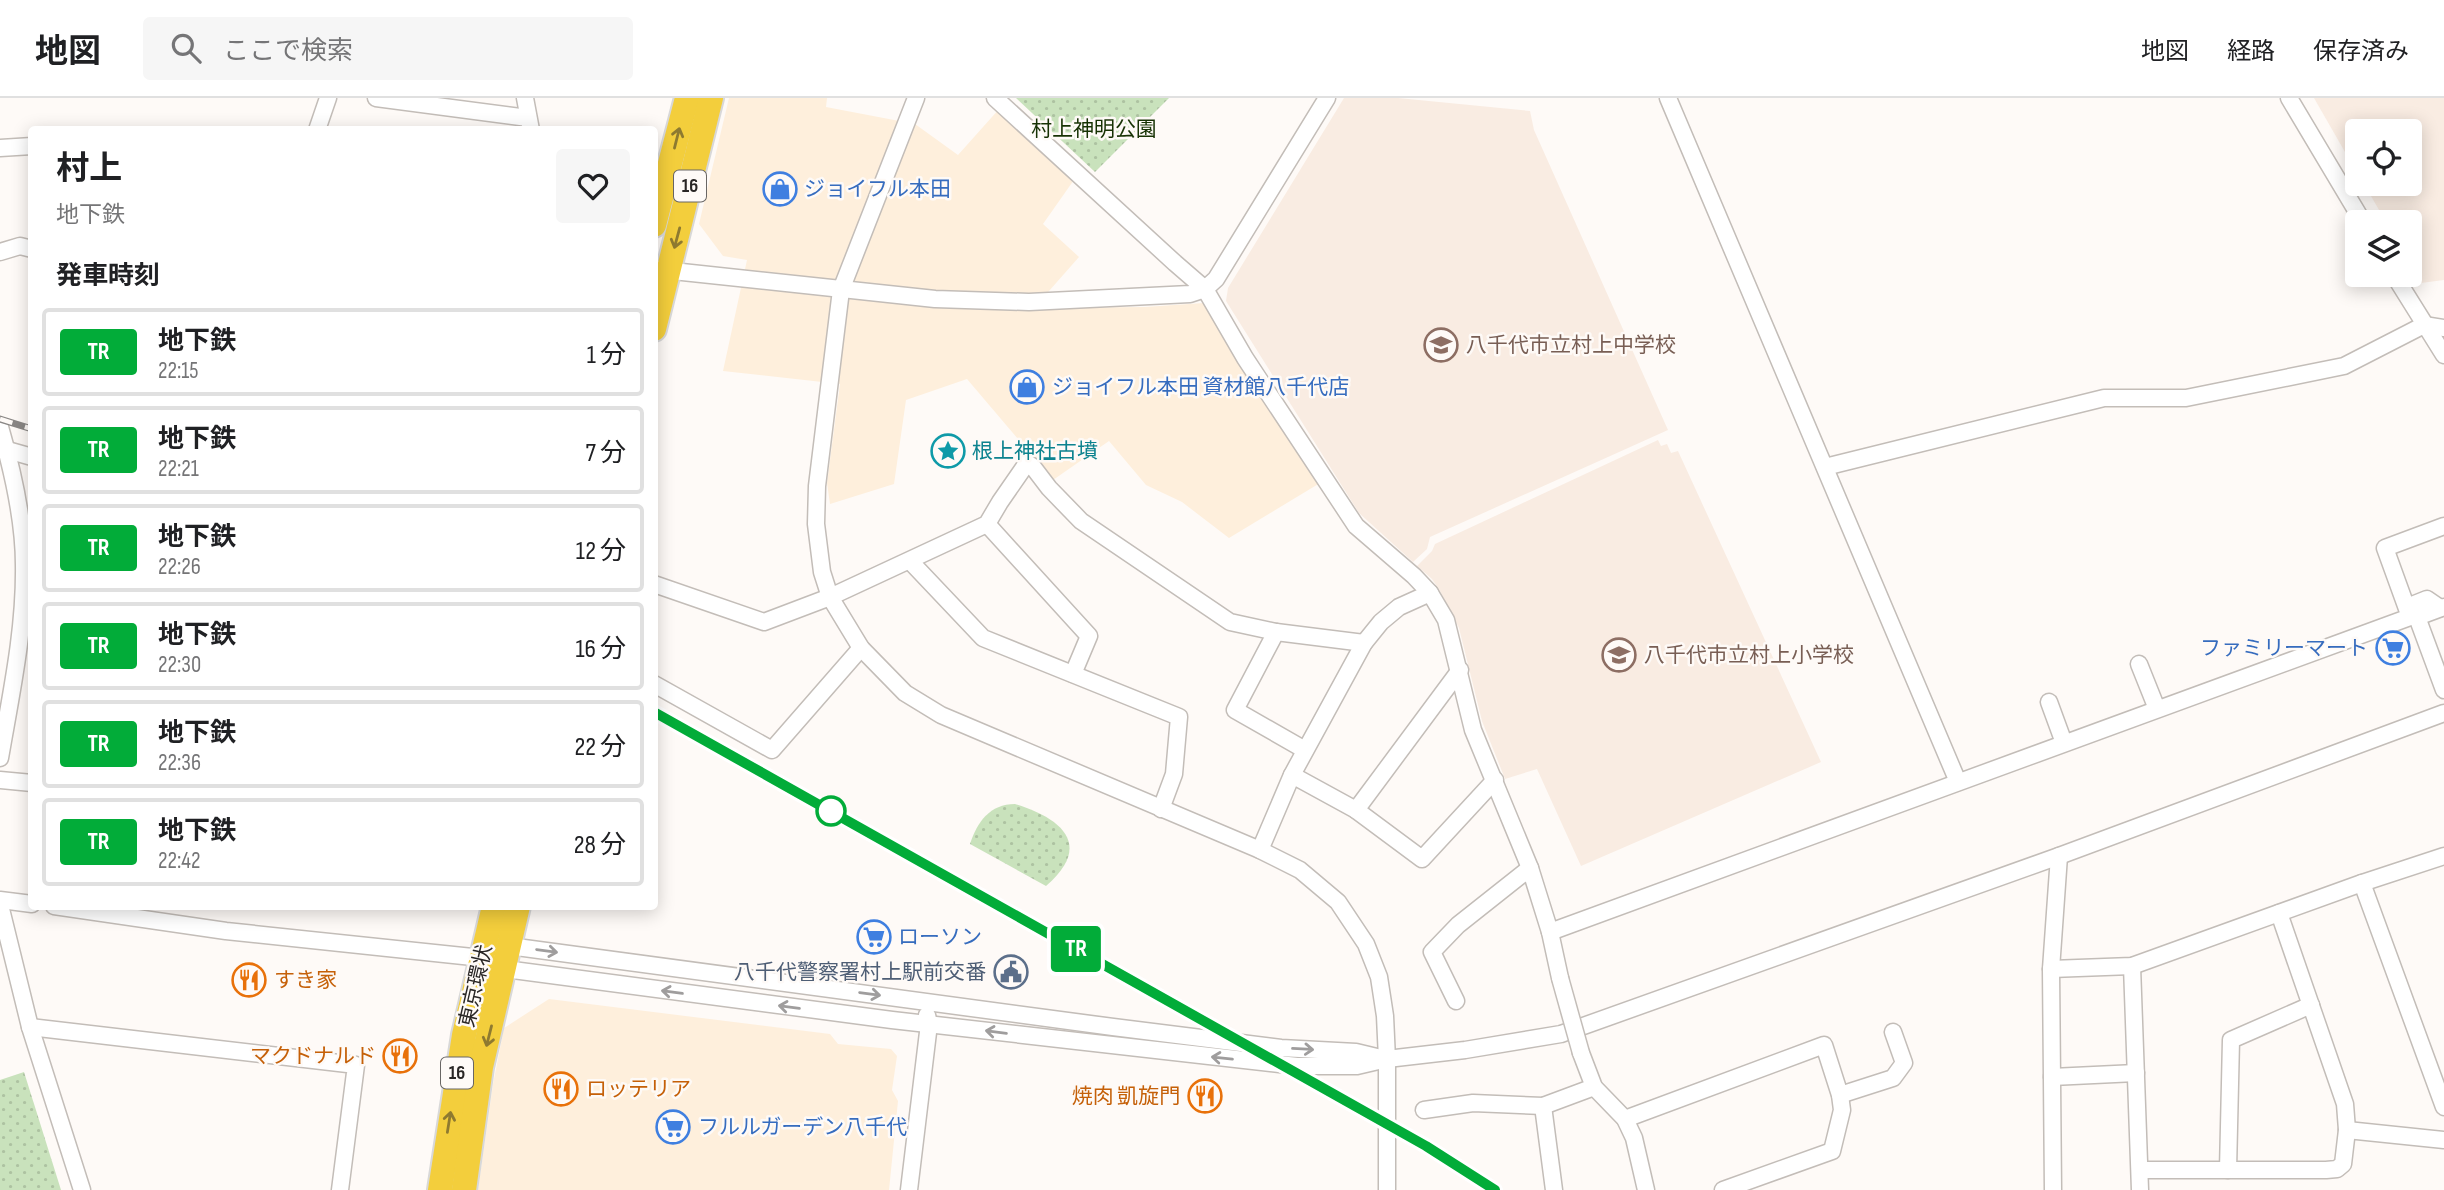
<!DOCTYPE html>
<html lang="ja">
<head>
<meta charset="utf-8">
<style>
	body { margin:0; font-family:"Sofia Sans Condensed","Noto Sans JP",sans-serif; background:#f6f6f6; color:#202124; height:100vh; display:flex; flex-direction:column; font-size:26px; white-space:nowrap }
	* { box-sizing:border-box; margin:0 }
	p { font-size:23px; color:#757577 }
	.icon { flex:none; width:38px; height:38px; fill:none; stroke:currentColor; stroke-width:2; stroke-linecap:round; stroke-linejoin:round }
	.map { position:relative; flex:1; overflow:hidden }
	.details { position:absolute; left:28px; top:28px; width:630px; height:784px; display:flex; flex-direction:column; background:#fff; border-radius:7px; box-shadow:0 4px 18px #0003 }
	.details>* { flex:none }
	.badge { padding:0 14px; border-radius:5px; font-size:24px; line-height:46px }
	.fabs { position:absolute; left:2345px; top:21px; display:grid; gap:14px }
	.fabs a { display:grid; place-items:center; width:77px; height:77px; border-radius:7px; background:#fff; box-shadow:0 4px 18px #0003; font-size:35px }
	.map>.badge { position:absolute; translate:-50% -50%; box-shadow:0 0 0 4px #fff }
	h2 { padding:0 28px; font-size:26px; line-height:63px }
	.round { display:grid; place-items:center; flex:none; width:74px; height:74px; border-radius:7px; background:#f6f6f6 }
	.headline { display:flex; align-items:center; justify-content:space-between; height:119px; padding:0 28px }
	h1 { font-size:33px; font-weight:700; line-height:52px }
	ul { padding:0; list-style:none }
	li { display:flex; align-items:center; gap:21px; height:88px; margin:0 14px 10px; padding:0 14px; border:4px solid #e0e0e0; border-radius:7px }
	li div { flex:1 }
	li b { display:block; font-size:26px }
	li em { font-style:normal }
	li .badge { min-width:77px; font-weight:700; text-align:center }
	header { display:flex; align-items:center; gap:42px; box-sizing:border-box; height:98px; padding:0 35px; background:#fff; border-bottom:2px solid #e0e0e0 }
	header strong { font-size:33px }
	nav { display:flex; gap:38px; margin-inline-start:auto; font-size:24px }
	.search { width:490px; height:63px; background:#f6f6f6; display:flex; align-items:center; gap:18px; box-sizing:border-box; padding:0 24px; border-radius:7px; color:#757577; font-size:26px }
	.map>svg:first-child { display:block }
</style>
</head>
<body>
<header>
<strong>地図</strong>
<div class="search"><svg class="icon" aria-label="search" viewBox="0 0 24 24"><circle cx="10" cy="10" r="6"/><path d="M15 15l6 6"/></svg>ここで検索</div>
<nav><a>地図</a><a>経路</a><a>保存済み</a></nav>
</header>
<div class="map">
<svg width="2444" height="1092" viewBox="0 0 2444 1092">
	<defs>
		<pattern id="park-dots" width="8" height="8" patternUnits="userSpaceOnUse" patternTransform="scale(1.75)"><rect width="8" height="8" fill="#c9e2bc"/><path d="M2 2h.1M6 6h.1" fill="none" stroke="#adc2a1" stroke-width="1.8" stroke-linecap="round"/></pattern>
	</defs>
	<rect width="100%" height="100%" fill="#fefaf7"/>
	<g fill="#feefdc">
		<path d="M729,0H827L826,9L915,26L958,57L1000,10L1076,79L1043,126L1079,159L1034,210L1145,209L1204,205L1320,385L1229,440L1182,404L1146,387L1109,343L1053,382L967,281L906,302L894,386L830,406L827,385L840,286L723,273L747,162L723,158L699,126Z"/>
		<path d="M549,901L830,936L838,946L891,951L897,958L892,992L898,1003L889,1092H478L493,986L504,930Z"/>
	</g>
	<g fill="#f9ece2">
		<path d="M1344,0H1398L1530,13L1534,32L1668,332L1430,439L1427,451L1413,464L1359,415L1226,203L1228,190Z"/>
		<path d="M2314,0H2444V182L2421,185L2410,165V124H2386L2364,86H2410V33H2357V75Z"/>
		<path d="M1658,342L1661,348L1667,346L1671,355L1678,353L1821,664L1581,768L1537,671L1505,681L1482,623L1459,530L1440,493L1432,481L1417,468L1432,453L1435,446Z"/>
	</g>
	<g fill="url(#park-dots)">
		<path d="M1016,0H1169L1095,74Z"/>
		<path d="M1015,706C1061,720 1094,747 1046,788L970,746C977,724 990,706 1015,706Z"/>
		<path d="M24,974L61,1092H0V982Z"/>
	</g>
	<g fill="none" stroke-linecap="round" stroke-linejoin="round">
		<defs>
			<g id="minor">
				<path d="M376,0L528,20"/>
				<path d="M525,0L531,32"/>
				<path d="M916,0L841,192L817,388L816,426L822,474L830,499L861,550L905,595L941,617L1260,752L1300,772L1338,804L1366,846L1379,879L1385,918L1387,961V1092"/>
				<path d="M995,0L1175,165L1205,191L1245,260L1356,428L1414,478L1430,495L1446,522L1473,632L1530,770L1550,834L1560,880"/>
				<path d="M1668,0L1958,684"/>
				<path d="M2289,0L2363,124"/>
				<path d="M317,32L328,0"/>
				<path d="M0,50L32,48"/>
				<path d="M0,154L20,148L32,151"/>
				<path d="M654,171L935,201L1029,204L1190,196L1205,191L1216,181L1327,0"/>
				<path d="M2394,177L2444,257"/>
				<path d="M0,329C13,374 24,421 24,467C25,532 11,596 0,660"/>
				<path d="M0,350L32,359"/>
				<path d="M1825,369L2104,300H2186L2344,268L2424,227L2444,230"/>
				<path d="M987,426L1089,538L1073,576"/>
				<path d="M910,463L983,540L1179,619L1174,676L1161,711"/>
				<path d="M654,486L764,524L830,499L987,426L1000,404L1027,365L1033,369L1049,390L1081,423L1230,524L1276,534L1364,545"/>
				<path d="M2407,509L2427,501L2440,510"/>
				<path d="M2444,509L2417,519L2444,592"/>
				<path d="M1276,534L1235,612L1305,652"/>
				<path d="M2139,566L2157,611"/>
				<path d="M654,586L772,652L861,550"/>
				<path d="M2049,604L2064,645"/>
				<path d="M1292,677L1356,712L1422,761L1495,682"/>
				<path d="M0,682L32,685"/>
				<path d="M1356,712L1460,572"/>
				<path d="M1260,752L1292,677L1364,545L1381,524L1399,509L1430,495"/>
				<path d="M2362,785L2444,1009"/>
				<path d="M0,802L32,806"/>
				<path d="M0,807L30,929L82,1092"/>
				<path d="M54,808L226,833L482,860L505,871L892,922L1297,968H1357L1387,961L1465,952L1561,936L2059,758L2444,615"/>
				<path d="M1550,834L2410,519L2385,450L2444,428"/>
				<path d="M502,851L509,848L1113,929L1281,950L1356,954L1381,960"/>
				<path d="M2132,868L2140,1092"/>
				<path d="M2051,871L2132,868L2362,785L2444,758"/>
				<path d="M1456,903L1432,854L1458,827L1530,770"/>
				<path d="M30,929L356,967L340,1092"/>
				<path d="M1581,955L1594,989L1625,1021L1634,1040L1646,1092"/>
				<path d="M2052,979L2136,975"/>
				<path d="M1840,997L1893,980L1904,965L1893,934"/>
				<path d="M1543,1008L1554,1092"/>
				<path d="M1424,1012L1473,1005L1543,1008L1594,989"/>
				<path d="M1625,1021L1824,947L1840,997L1842,1012L1832,1053L1723,1092"/>
				<path d="M2347,1032L2444,1042"/>
				<path d="M2140,1072H2326L2337,1071L2343,1066L2347,1032L2345,1006L2279,815"/>
				<path d="M2228,1072L2231,942L2311,907"/>
				<path d="M909,1092L929,926L927,917"/>
				<path d="M2053,1092L2051,871L2059,758"/>
			</g>
			<g id="highway">
				<path d="M654,127L687,0"/>
				<path d="M654,231L711,0"/>
				<path d="M440,1092L464,937L494,808"/>
				<path d="M464,1092L481,969L518,808"/>
			</g>
		</defs>
		<use href="#minor" stroke="#c3bdb8" stroke-width="19"/>
		<use href="#highway" stroke="#d8d8d8" stroke-width="28"/>
		<use href="#minor" stroke="#fff" stroke-width="16"/>
		<use href="#highway" stroke="#f3ce3c" stroke-width="24"/>
		<defs>
			<g id="rail">
				<path d="M0,321L32,331"/>
				<path d="M654,614L1426,1048L1495,1092"/>
			</g>
		</defs>
		<use href="#rail" stroke="#8a8785" stroke-width="7"/>
		<use href="#rail" stroke="#fefaf7" stroke-width="4.5" stroke-dasharray="13" stroke-linecap="butt"/>
		<defs>
			<path id="minor-bridge" d="M1560,880L1581,955"/>
		</defs>
		<use href="#minor-bridge" stroke="#c3bdb8" stroke-width="19" stroke-linecap="butt"/>
		<use href="#minor-bridge" stroke="#fff" stroke-width="16"/>
	</g>
	<defs><path id="oneway-shaft" d="M-6 0H5M1.5-3L5.5 0L1.5 3" fill="none" stroke-width="1.6" stroke-linecap="round" stroke-linejoin="round" transform="scale(1.75)"/></defs>
	<g stroke="#8e7a30">
		<use href="#oneway-shaft" transform="translate(677 40) rotate(-76)"/>
		<use href="#oneway-shaft" transform="translate(677 140) rotate(105)"/>
		<use href="#oneway-shaft" transform="translate(489 938) rotate(104)"/>
		<use href="#oneway-shaft" transform="translate(449 1024) rotate(-81)"/>
	</g>
	<g stroke="#9f9d9d">
		<use href="#oneway-shaft" transform="translate(547 853) rotate(8)"/>
		<use href="#oneway-shaft" transform="translate(672 894) rotate(-172)"/>
		<use href="#oneway-shaft" transform="translate(870 896) rotate(8)"/>
		<use href="#oneway-shaft" transform="translate(789 909) rotate(-173)"/>
		<use href="#oneway-shaft" transform="translate(996 934) rotate(-173)"/>
		<use href="#oneway-shaft" transform="translate(1303 951) rotate(3)"/>
		<use href="#oneway-shaft" transform="translate(1222 960) rotate(-174)"/>
	</g>
	<g fill="none" stroke-linecap="round" stroke-linejoin="round">
		<defs>
			<path id="line" d="M654,614L1426,1048L1495,1092"/>
		</defs>
		<use href="#line" stroke="#fff" stroke-width="16"/>
		<use href="#line" stroke="#02ac39" stroke-width="10"/>
	</g>
	<defs>
		<symbol id="shop-ring" viewBox="-11 -11 22 22"><circle r="9.5" fill="#fefaf7" stroke="#3f7fe0" stroke-width="1.5"/><path d="M-5-2.5h2.3a2.7 3.5 0 0 1 5.4 0H5L5.5 6h-11ZM-1.5-2.5h3a1.5 2.3 0 0 0-3 0Z" fill="#3f7fe0"/></symbol>
		<symbol id="school-ring" viewBox="-11 -11 22 22"><circle r="9.5" fill="#fefaf7" stroke="#8d6e63" stroke-width="1.5"/><path d="M0-5L7-2L0 1L-7-2ZM-4 1L0 2.5L4 1V4Q0 6-4 4Z" fill="#8d6e63"/></symbol>
		<symbol id="sight-ring" viewBox="-11 -11 22 22"><circle r="9.5" fill="#fefaf7" stroke="#0f9aa8" stroke-width="1.5"/><path d="M0-6L1.8-2.2L6-1.7L2.9 1.2L3.7 5.4L0 3.3L-3.7 5.4L-2.9 1.2L-6-1.7L-1.8-2.2Z" fill="#0f9aa8"/></symbol>
		<symbol id="supermarket-ring" viewBox="-11 -11 22 22"><circle r="9.5" fill="#fefaf7" stroke="#3f7fe0" stroke-width="1.5"/><path d="M-6-5.5h2.5l.6 2H6L4.5 2H-2.5L-4.4-4H-6ZM-1.5 3.2a1.3 1.3 0 1 0 .1 0ZM3 3.2a1.3 1.3 0 1 0 .1 0Z" fill="#3f7fe0"/></symbol>
		<symbol id="civic-ring" viewBox="-11 -11 22 22"><circle r="9.5" fill="#fefaf7" stroke="#5c6f8a" stroke-width="1.5"/><path d="M-.6-6.5H3V-4.5H.6V-3L4-1V1h2V6H-6V1h2V-1L-.6-3ZM-1.2 2.5V6h2.4V2.5Z" fill="#5c6f8a"/></symbol>
		<symbol id="restaurant-ring" viewBox="-11 -11 22 22"><circle r="9.5" fill="#fefaf7" stroke="#e8710a" stroke-width="1.5"/><path d="M-5-6h1v4h1v-4h1v4h1v-4h1v5L-1.5 .5V6h-2V.5L-5-1ZM5-6V6H3V1.5H1.5Q1.5-4 5-6Z" fill="#e8710a"/></symbol>
	</defs>
	<g fill-rule="evenodd">
		<use href="#shop-ring" x="761" y="72" width="38" height="38"/>
		<use href="#school-ring" x="1422" y="228" width="38" height="38"/>
		<use href="#shop-ring" x="1008" y="270" width="38" height="38"/>
		<use href="#sight-ring" x="929" y="334" width="38" height="38"/>
		<use href="#supermarket-ring" x="2374" y="531" width="38" height="38"/>
		<use href="#school-ring" x="1600" y="538" width="38" height="38"/>
		<use href="#supermarket-ring" x="855" y="820" width="38" height="38"/>
		<use href="#civic-ring" x="992" y="855" width="38" height="38"/>
		<use href="#restaurant-ring" x="230" y="863" width="38" height="38"/>
		<use href="#restaurant-ring" x="381" y="939" width="38" height="38"/>
		<use href="#restaurant-ring" x="542" y="972" width="38" height="38"/>
		<use href="#restaurant-ring" x="1186" y="979" width="38" height="38"/>
		<use href="#supermarket-ring" x="654" y="1010" width="38" height="38"/>
	</g>
	<circle fill="#fff" stroke="#02ac39" stroke-width="3.5" cx="831" cy="713" r="14"/>
	<g text-anchor="middle" dominant-baseline="central" stroke-width="5" stroke-linejoin="round" paint-order="stroke">
		<g fill="#fefaf7" stroke="#696664" stroke-width="2">
			<rect x="674" y="72.5" width="32" height="31" rx="5"/>
			<rect x="441" y="959.5" width="32" height="31" rx="5"/>
		</g>
		<g font-size="19" font-weight="bold" fill="#292625">
			<text x="690" y="88">16</text>
			<text x="457" y="975">16</text>
		</g>
		<g font-size="21" fill="#173204" stroke="#fefaf7">
			<text x="1094" y="31">村上神明公園</text>
		</g>
		<g font-size="21" fill="#366cbe" stroke="#fefaf7" text-anchor="start">
			<text x="804" y="91">ジョイフル本田</text>
			<text x="1052" y="289">ジョイフル本田 資材館八千代店</text>
			<text x="2368" y="550" text-anchor="end">ファミリーマート</text>
			<text x="898" y="839">ローソン</text>
			<text x="698" y="1029">フルルガーデン八千代</text>
		</g>
		<g font-size="21" fill="#785e54" stroke="#fefaf7" text-anchor="start">
			<text x="1466" y="247">八千代市立村上中学校</text>
			<text x="1644" y="557">八千代市立村上小学校</text>
		</g>
		<g font-size="21" fill="#0d838f" stroke="#fefaf7" text-anchor="start">
			<text x="972" y="353">根上神社古墳</text>
		</g>
		<g font-size="21" fill="#4e5e75" stroke="#fefaf7" text-anchor="end">
			<text x="986" y="874">八千代警察署村上駅前交番</text>
		</g>
		<g font-size="21" fill="#c56008" stroke="#fefaf7" text-anchor="start">
			<text x="274" y="882">すき家</text>
			<text x="376" y="958" text-anchor="end">マクドナルド</text>
			<text x="586" y="991">ロッテリア</text>
			<text x="1180" y="998" text-anchor="end">焼肉 凱旋門</text>
		</g>
		<g font-size="21" fill="#292625" stroke="#fefaf7">
			<text transform="translate(476 888) rotate(-77)">東京環状</text>
		</g>
	</g>
</svg>
<div class="fabs">
<a><svg class="icon" aria-label="locate" viewBox="0 0 24 24"><circle cx="12" cy="12" r="6"/><path d="M12 2v4M12 18v4M2 12h4M18 12h4"/></svg></a>
<a><svg class="icon" aria-label="layers" viewBox="0 0 24 24"><path d="M12 4l9 5-9 5-9-5zM3 14l9 5 9-5"/></svg></a>
</div>
<b class="badge" style="left:1076px;top:851px;background:#02ac39;color:#fff">TR</b>
<section class="details">
<div class="headline"><div><h1>村上</h1><p>地下鉄</p></div><a class="round"><svg class="icon" aria-label="heart" viewBox="0 0 24 24"><path d="M12 20l-8-8c-3-5 5-10 8-4 3-6 11-1 8 4z"/></svg></a></div>
<h2>発車時刻</h2>
<ul>
<li><span class="badge" style="background:#02ac39;color:#fff">TR</span><div><b>地下鉄</b><p>22:15</p></div><em>1 分</em></li>
<li><span class="badge" style="background:#02ac39;color:#fff">TR</span><div><b>地下鉄</b><p>22:21</p></div><em>7 分</em></li>
<li><span class="badge" style="background:#02ac39;color:#fff">TR</span><div><b>地下鉄</b><p>22:26</p></div><em>12 分</em></li>
<li><span class="badge" style="background:#02ac39;color:#fff">TR</span><div><b>地下鉄</b><p>22:30</p></div><em>16 分</em></li>
<li><span class="badge" style="background:#02ac39;color:#fff">TR</span><div><b>地下鉄</b><p>22:36</p></div><em>22 分</em></li>
<li><span class="badge" style="background:#02ac39;color:#fff">TR</span><div><b>地下鉄</b><p>22:42</p></div><em>28 分</em></li>
</ul>
</section>
</div>
</body>
</html>
